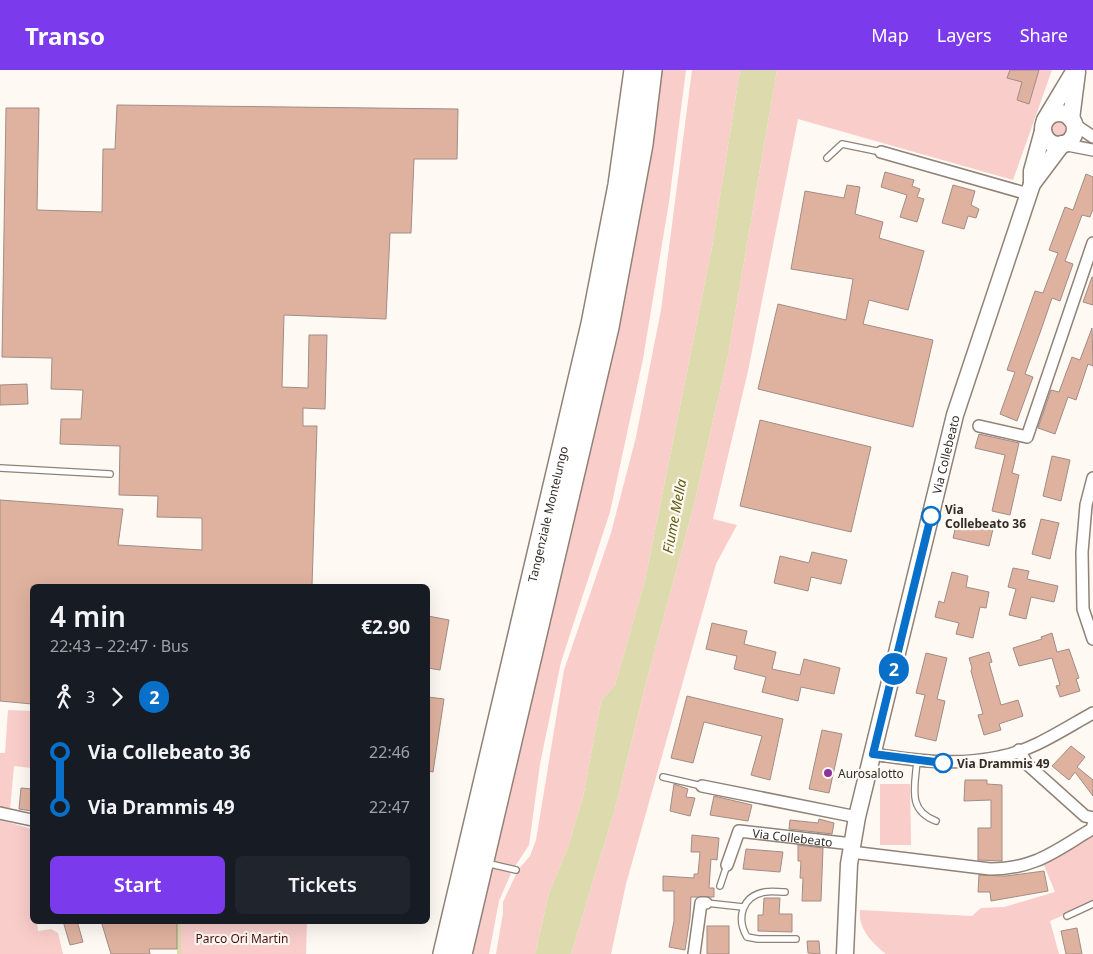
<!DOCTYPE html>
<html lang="en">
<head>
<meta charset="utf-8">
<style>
	body { margin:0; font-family:"Noto Sans",sans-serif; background:#20242c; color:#f1f3f6; height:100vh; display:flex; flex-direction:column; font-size:19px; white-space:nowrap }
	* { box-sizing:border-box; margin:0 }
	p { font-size:16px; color:#9ea1a6 }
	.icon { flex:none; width:28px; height:28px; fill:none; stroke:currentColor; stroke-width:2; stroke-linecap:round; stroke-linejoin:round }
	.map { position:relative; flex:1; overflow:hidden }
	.details { position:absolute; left:30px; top:514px; width:400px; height:340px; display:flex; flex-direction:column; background:#171b24; border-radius:8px; box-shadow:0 5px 20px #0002 }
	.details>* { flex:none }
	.badge { padding:0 10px; border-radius:16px; font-size:18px; line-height:32px }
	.map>.badge { position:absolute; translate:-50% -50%; box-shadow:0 0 0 2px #fff }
	.legs { display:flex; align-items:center; gap:8px; height:55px; padding:0 20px; font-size:16px }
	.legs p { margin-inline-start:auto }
	.headline { display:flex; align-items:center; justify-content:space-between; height:85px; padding:0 20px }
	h1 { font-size:28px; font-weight:600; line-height:38px }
	.primary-button { display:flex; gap:10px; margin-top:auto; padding:10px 20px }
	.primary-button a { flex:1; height:58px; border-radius:8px; background:#7c3aed; color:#fff; font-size:20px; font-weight:600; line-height:58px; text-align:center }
	.primary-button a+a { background:#20242c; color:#f1f3f6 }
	ul { padding:0 20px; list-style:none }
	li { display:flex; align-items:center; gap:18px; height:55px; font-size:19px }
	li i { display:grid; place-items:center; width:8px; height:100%; margin:0 6px; background:currentColor }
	li i::after { content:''; width:12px; height:12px; margin:-6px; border:4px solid; border-radius:50%; background:#171b24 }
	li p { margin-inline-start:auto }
	li:first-child i { background:linear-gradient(#0000 50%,currentColor 0) }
	li:last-child i { background:linear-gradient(currentColor 50%,#0000 0) }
	header { display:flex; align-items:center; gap:30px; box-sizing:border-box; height:70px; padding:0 25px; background:#7c3aed; color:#fff }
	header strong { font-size:24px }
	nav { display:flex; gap:28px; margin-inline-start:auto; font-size:18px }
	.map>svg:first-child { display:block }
</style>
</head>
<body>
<header>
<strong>Transo</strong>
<nav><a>Map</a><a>Layers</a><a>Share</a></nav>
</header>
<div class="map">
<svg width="1093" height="884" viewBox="0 0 1093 884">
	<rect width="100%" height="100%" fill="#fff9f3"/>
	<g fill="#f8cdca">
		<path d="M662,0H686L669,132L643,289L610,442L561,592L540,694L529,775L512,801L499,831L489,884H469L604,325L650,92Z"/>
		<path d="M692,0H740L712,177L645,510L615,615L601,631L583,727L568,777L549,823L535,884H496L503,843V832L518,800L530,786L536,770L564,600L611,463L636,367L661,240Z"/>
		<path d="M777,0H1052L1013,110L798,49L748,301L713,449L737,455L716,494L626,814L611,884H571L615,739L647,609L694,435L728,285Z"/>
		<circle cx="1059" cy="59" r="10"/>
		<path d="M8,640L32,641V698L14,696L10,740L0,737V683H5Z"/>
		<path d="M880,714H910L911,775H880Z"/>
		<path d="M0,750L32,759V851H37L38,861L51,859L58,863L63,884H0Z"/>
		<path d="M1093,758V832L1050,851L1059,884H886C872,873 858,859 860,840L972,846L981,838L1004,837L1055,822L1040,785Z"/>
		<path d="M177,851H307L306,884H177Z"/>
	</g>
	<path fill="#dddaae" d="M740,0H777L728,285L694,435L647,609L615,739L571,884H535L549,823L568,777L583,727L601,631L615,615L645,510L712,177Z"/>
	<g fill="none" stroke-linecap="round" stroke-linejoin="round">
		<path stroke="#dddaae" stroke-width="4" d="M179,884V851"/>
	</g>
	<g fill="#dfb29f" stroke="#a08d86">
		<path d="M1010,0H1039L1029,34L1017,30L1022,12L1007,8Z"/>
		<path d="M117,35L458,39L457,89H414L411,163H390L386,249L284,245L282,317L308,318L309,265H327L325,339L303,338V356H317L312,516H32V634L0,631V430L123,439L118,475L202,480V448L157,447L158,426L119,425L120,376L60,374L61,349H81L83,320L51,319L52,288L2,287L6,38H39L37,140L102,142L103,79H115Z"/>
		<path d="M885,102L914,110L912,116L920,119L917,127L924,129L917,152L900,147L907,125L881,117Z"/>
		<path d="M1086,104L1093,107V139L1090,147L1082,145L1065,191L1073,194L1060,231L1052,228L1041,260L1025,304L1033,307L1017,351L1000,344L1015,302L1007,300L1035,221L1043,223L1058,183L1049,180L1065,137L1073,140Z"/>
		<path d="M847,115L860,117L855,144L883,152L879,168L924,181L908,240L869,230L863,254L933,270L913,357L758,319L778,234L846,250L853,209L791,199L805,121L844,128Z"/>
		<path d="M953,115L975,121L971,135L979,139L976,148L968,146L964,159L942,153Z"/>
		<path d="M1092,207H1093V235L1083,232Z"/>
		<path d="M1092,258L1093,296L1088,294L1076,330L1068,327L1055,364L1038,358L1051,320L1059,322L1072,287L1080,290Z"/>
		<path d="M27,314L28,334L0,335V315Z"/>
		<path d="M760,350L871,377L851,462L740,436Z"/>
		<path d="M979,364L1019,373L1012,403L1019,405L1010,445L992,441L1005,385L975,378Z"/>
		<path d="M1052,386L1070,390L1061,431L1043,426Z"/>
		<path d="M1041,449L1059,453L1050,489L1032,484Z"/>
		<path d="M957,451L993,459L989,476L953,468Z"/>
		<path d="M812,482L847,490L841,514L811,507L808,521L774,513L780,486L809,493Z"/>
		<path d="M1013,498L1029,501L1027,509L1058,516L1054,532L1031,527L1026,549L1009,545L1016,519L1008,517Z"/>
		<path d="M952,502L968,506L966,517L989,522L986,538L980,537L973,568L956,564L959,553L935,547L939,531L944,533Z"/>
		<path d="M428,546L449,550L440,600L428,598Z"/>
		<path d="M712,553L747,561L744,574L776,582L772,599L800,605L804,589L840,598L834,624L801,617L798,631L762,622L766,607L734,599L737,586L706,579Z"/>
		<path d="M1052,563L1057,582L1069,579L1079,608L1076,609L1080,621L1060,627L1056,616L1060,615L1052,588L1019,596L1013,578L1042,569L1041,567Z"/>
		<path d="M989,582L992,592L989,593L1001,635L1018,630L1023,646L999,654L1001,660L984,665L978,645L983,644L971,601L972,598L969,588Z"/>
		<path d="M926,583L947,588L937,629L945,631L936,671L915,666L925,625L916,623Z"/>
		<path d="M687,626L783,649L770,710L751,705L762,666L704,652L693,693L671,688Z"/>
		<path d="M428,627L444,629L433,702L428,701Z"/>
		<path d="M822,660L842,664L829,723L809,719Z"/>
		<path d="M1071,676L1085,687L1077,697L1093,710V726L1075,702L1069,710L1052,696Z"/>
		<path d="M965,710H987V714L1002,715V791L978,790V758H991V730L964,731Z"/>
		<path d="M674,714L688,719L686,727L695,728L690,746L670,741Z"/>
		<path d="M21,718L32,719V741L19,739Z"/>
		<path d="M714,726L752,735L748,751L710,745Z"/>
		<path d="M819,749L834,753L832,764L789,759L790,750L818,753Z"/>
		<path d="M692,765L719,768L717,790L711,789L709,818H714V827H691L690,848L685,880L669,877L674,851V821H663V806L694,808V804H698L700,782H691Z"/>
		<path d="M798,775L823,778L821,831H802L803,808H800L801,791H798Z"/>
		<path d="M746,779L783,782L780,802L743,799Z"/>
		<path d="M1044,801L1048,821L991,831L990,822H978L979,805L1006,806Z"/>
		<path d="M764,828H780L779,844H792V862L758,861V845H763Z"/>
		<path d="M63,851H77L83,872L70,875Z"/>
		<path d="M101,851H177V879H149L150,884H111Z"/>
		<rect x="707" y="856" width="22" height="28"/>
		<path d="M1077,858L1082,884H1066L1061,861Z"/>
		<path d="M807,871H819L820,884L808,883Z"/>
	</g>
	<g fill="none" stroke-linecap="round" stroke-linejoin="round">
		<defs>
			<g id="lane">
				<path d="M827,88L842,74L881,82"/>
				<path d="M0,398L110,404"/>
				<path d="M917,691C915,717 907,740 936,751"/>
				<path d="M663,707L702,716"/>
				<path d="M486,793L516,800"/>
				<path d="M720,816L727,795"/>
				<path d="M785,822C779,822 771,821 765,822C742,826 736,848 747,867L758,869H796"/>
				<path d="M706,833L743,837"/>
				<path d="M1067,846L1093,834"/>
			</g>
			<g id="street">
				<path d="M1074,54L1093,67"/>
				<path d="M1062,74L1093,80"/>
				<path d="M881,82L1028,124"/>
				<path d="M979,356L1027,367L1093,173"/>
				<path d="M1093,408L1086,435L1082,482L1083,539L1093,569"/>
				<path d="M1019,680L1027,694L1085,746L1093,748"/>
				<path d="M873,684C916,691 956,696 999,687C1032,681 1064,659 1093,643"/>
				<path d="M702,716L857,747"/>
				<path d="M0,743L32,750"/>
				<path d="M851,782L990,799C1035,799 1055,781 1092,759L1093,755"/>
				<path id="s1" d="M727,795L739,761L852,774"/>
				<path d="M694,884L701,833H706"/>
			</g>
			<g id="secondary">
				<circle cx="1059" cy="59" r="16"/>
				<path d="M1071,49L1077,2"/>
				<path d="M1045,50L1075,0"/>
				<path d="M1032,114V101L1043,61"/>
				<path id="s2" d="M845,884L849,794L857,747L955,345L1032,114L1062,74"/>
			</g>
			<g id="highway">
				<path id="s3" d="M444,884L592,254L619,115L635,0"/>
				<path d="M461,884L608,257L642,74L651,0"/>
			</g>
		</defs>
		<use href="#lane" stroke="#908276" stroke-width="8"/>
		<use href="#street" stroke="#908276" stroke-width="14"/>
		<use href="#secondary" stroke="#908276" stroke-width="19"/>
		<use href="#highway" stroke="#908276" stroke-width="24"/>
		<use href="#lane" stroke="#fff" stroke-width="5.5"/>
		<use href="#street" stroke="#fff" stroke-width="11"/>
		<use href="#secondary" stroke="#fff" stroke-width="16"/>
		<use href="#highway" stroke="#fff" stroke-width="21"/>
	</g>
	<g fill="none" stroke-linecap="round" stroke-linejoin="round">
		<defs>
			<path id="line-1" d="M931,446L873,684L943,693"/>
		</defs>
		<use href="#line-1" stroke="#fff" stroke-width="11"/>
		<use href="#line-1" stroke="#0970ca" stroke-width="8"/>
	</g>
	<g fill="#fff" stroke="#0970ca" stroke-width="2.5">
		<circle cx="931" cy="446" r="9"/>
		<circle cx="943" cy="693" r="9"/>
	</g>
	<circle fill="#8f319b" stroke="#fff9f3" stroke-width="2" cx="828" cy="703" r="5"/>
	<g text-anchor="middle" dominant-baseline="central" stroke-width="4.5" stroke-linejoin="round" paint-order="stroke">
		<g font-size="12" fill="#332d28" stroke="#fff9f3">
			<text stroke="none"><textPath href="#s2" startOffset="511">Via Collebeato</textPath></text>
			<text stroke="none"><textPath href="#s3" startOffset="452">Tangenziale Montelungo</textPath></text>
			<text stroke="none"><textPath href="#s1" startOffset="90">Via Collebeato</textPath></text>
		</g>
		<g font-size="12" font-weight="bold" fill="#332d28" stroke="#fff9f3" text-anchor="start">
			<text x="945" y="439">Via<tspan x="945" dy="14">Collebeato 36</tspan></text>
			<text x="957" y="693">Via Drammis 49</text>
		</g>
		<g font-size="12" fill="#332d28" stroke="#fff9f3" text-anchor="start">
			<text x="838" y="703">Aurosalotto</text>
		</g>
		<g font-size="12" fill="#4c1112" stroke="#fff9f3">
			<text x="242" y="868">Parco Ori Martin</text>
		</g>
		<g font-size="14" font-style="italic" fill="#5f5911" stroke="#fff9f3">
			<text transform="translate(674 446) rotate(-79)">Fiume Mella</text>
		</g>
	</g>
</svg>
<b class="badge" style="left:894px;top:599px;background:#0970ca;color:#fff">2</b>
<section class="details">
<div class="headline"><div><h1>4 min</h1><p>22:43 – 22:47 · Bus</p></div><b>€2.90</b></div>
<div class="legs"><svg class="icon" aria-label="walk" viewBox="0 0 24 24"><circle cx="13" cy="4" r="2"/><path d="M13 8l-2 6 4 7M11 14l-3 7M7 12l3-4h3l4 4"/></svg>3<svg class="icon" aria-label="forward" viewBox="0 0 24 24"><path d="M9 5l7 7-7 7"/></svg><b class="badge" style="background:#0970ca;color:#fff">2</b></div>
<ul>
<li><i style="color:#0970ca"></i><b>Via Collebeato 36</b><p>22:46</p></li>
<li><i style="color:#0970ca"></i><b>Via Drammis 49</b><p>22:47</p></li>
</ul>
<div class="primary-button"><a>Start</a><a>Tickets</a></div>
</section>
</div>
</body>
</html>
